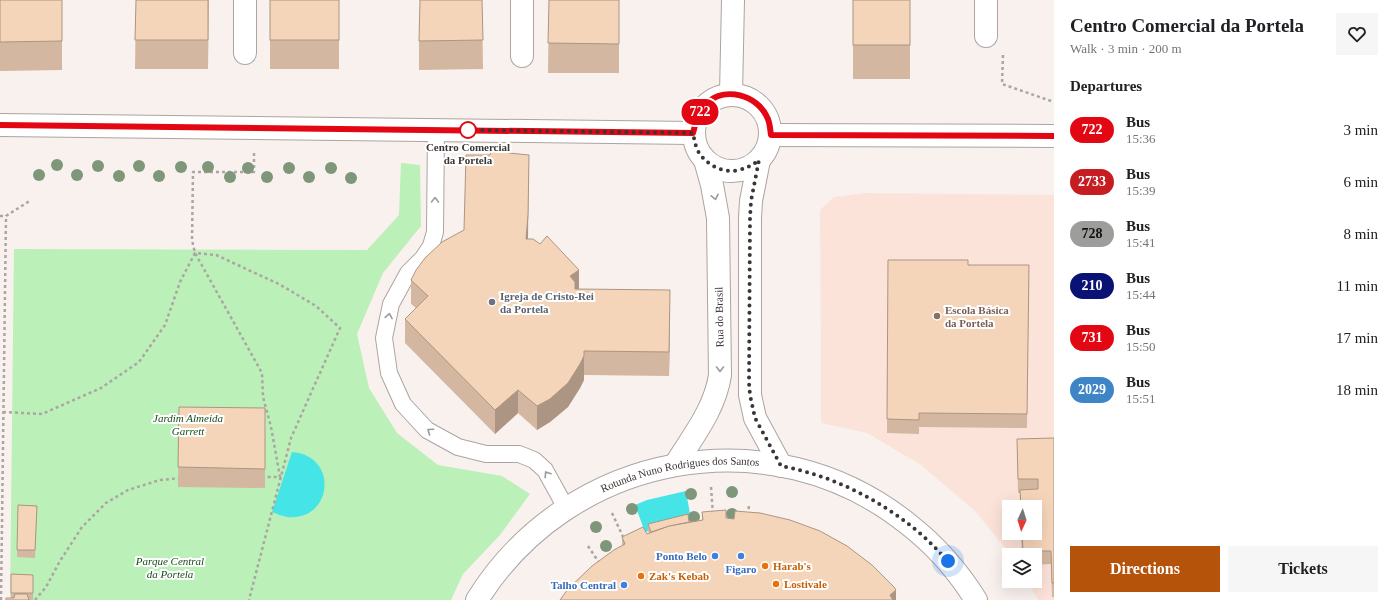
<!DOCTYPE html>
<html lang="en">
<head>
<meta charset="utf-8">
<style>
	body { margin:0; font-family:"Times New Roman",serif; background:#f6f6f6; color:#202124; height:100vh; display:flex; flex-direction:column; font-size:15px; white-space:nowrap }
	* { box-sizing:border-box; margin:0 }
	p { font-size:13px; color:#757577 }
	.icon { flex:none; width:22px; height:22px; fill:none; stroke:currentColor; stroke-width:2; stroke-linecap:round; stroke-linejoin:round }
	.map { position:relative; flex:1; overflow:hidden }
	.sheet { display:flex; flex-direction:column; background:#fff; width:340px }
	.sheet>* { flex:none }
	.badge { padding:0 8px; border-radius:13px; font-size:14px; line-height:26px }
	.needle { width:26px; rotate:184deg }
	.buttons { position:absolute; left:1002px; top:500px; display:grid; gap:8px }
	.buttons a { display:grid; place-items:center; width:40px; height:40px; border-radius:0px; background:#fff; box-shadow:0 4px 16px #0002; font-size:20px }
	.you { position:absolute; width:20px; height:20px; margin:-10px; border:3px solid #fff; border-radius:50%; background:#1a73e8; box-shadow:0 0 0 6px #1a73e833 }
	.map>.badge { position:absolute; translate:-50% -50%; box-shadow:0 0 0 2px #fff }
	h2 { padding:0 16px; font-size:15px; line-height:36px }
	.round { display:grid; place-items:center; flex:none; width:42px; height:42px; border-radius:0px; background:#f6f6f6 }
	.summary { display:flex; align-items:center; justify-content:space-between; height:68px; padding:0 16px }
	h1 { font-size:19px; font-weight:800; line-height:30px }
	.primary-button { display:flex; gap:8px; margin-top:auto; padding:8px 16px }
	.primary-button a { flex:1; height:46px; border-radius:0px; background:#b45309; color:#fff; font-size:16px; font-weight:800; line-height:46px; text-align:center }
	.primary-button a+a { background:#f6f6f6; color:#202124 }
	ul { padding:0; list-style:none }
	li { display:flex; align-items:center; gap:12px; height:52px; padding:0 16px }
	li div { flex:1 }
	li b { display:block; font-size:15px }
	li em { font-style:normal }
	li .badge { min-width:44px; font-weight:700; text-align:center }
	main { display:flex; flex:1; min-height:0 }
	.map>svg:first-child { display:block }
</style>
</head>
<body>
<main>
<div class="map">
<svg width="1054" height="600" viewBox="0 0 1054 600">
	<rect width="100%" height="100%" fill="#f9f1ee"/>
	<path fill="#fce3da" fill-rule="evenodd" d="M865,193L1054,195V600H1038L1027,581H1035V555H1011L975,511L921,465L867,433L821,423L820,210L834,197ZM1009,507H1035V533H1009Z"/>
	<path fill="#bbf0b8" d="M401,163L420,165L421,226L383,273L357,334L369,388L397,433L438,465L502,476L530,494L500,535L463,574L451,600H10L14,249L367,250L399,215Z"/>
	<g fill="#44e4e7">
		<path d="M292,452C340,456 332,522 287,517C282,516 277,514 272,512Z"/>
		<path d="M686,491L691,520L645,532L635,505L647,500Z"/>
	</g>
	<g fill="none" stroke-linecap="round" stroke-linejoin="round">
		<defs>
			<path id="service" d="M436,129L435,232L431,246L423,258L408,273L391,304L384,338L389,373L403,404L427,430L458,447L486,454H519L534,460L545,470L566,508"/>
			<g id="minor">
				<path d="M986,36V0"/>
				<path d="M245,53V0"/>
				<path d="M522,56V0"/>
			</g>
			<g id="tertiary">
				<path d="M0,125L693,133"/>
				<path d="M771,135L1054,136"/>
			</g>
			<g id="primary">
				<path d="M731,94L733,0"/>
				<circle cx="732" cy="133" r="38"/>
				<path d="M759,160L751,201L750,218V395L755,418L781,466"/>
				<path d="M675,465C693,436 715,409 720,375L718,218L712,185L705,160"/>
				<path id="s1" d="M477,600C569,452 771,414 908,524C935,545 958,571 976,600"/>
			</g>
		</defs>
		<use href="#service" stroke="#aca4a1" stroke-width="18"/>
		<use href="#minor" stroke="#aca4a1" stroke-width="24"/>
		<use href="#tertiary" stroke="#aca4a1" stroke-width="24"/>
		<use href="#primary" stroke="#aca4a1" stroke-width="24"/>
		<g stroke="#aba5a3" stroke-width="2.5" stroke-dasharray="3 3" stroke-linecap="butt">
			<path d="M1003,55L1002,84L1054,102"/>
			<path d="M254,153V172H193L192,240L195,253L262,373L263,397L271,427L280,477H262"/>
			<path d="M0,216H6"/>
			<path d="M3,412L42,414L101,388L139,362L165,325L180,282L195,253L216,255L279,284L316,306L340,328L291,438L249,600"/>
			<path d="M711,487L713,514"/>
			<path d="M612,513L624,539"/>
			<path d="M748,515L749,505"/>
			<path d="M588,546L600,564"/>
			<path d="M1,600L6,216L31,200"/>
			<path d="M35,600L46,587L60,561L82,527L106,503L128,490L160,480L181,478"/>
		</g>
		<use href="#service" stroke="#fff" stroke-width="16"/>
		<use href="#minor" stroke="#fff" stroke-width="22"/>
		<use href="#tertiary" stroke="#fff" stroke-width="22"/>
		<use href="#primary" stroke="#fff" stroke-width="22"/>
	</g>
	<g fill="#7e9679">
		<circle cx="57" cy="165" r="6"/>
		<circle cx="98" cy="166" r="6"/>
		<circle cx="139" cy="166" r="6"/>
		<circle cx="181" cy="167" r="6"/>
		<circle cx="208" cy="167" r="6"/>
		<circle cx="248" cy="168" r="6"/>
		<circle cx="289" cy="168" r="6"/>
		<circle cx="331" cy="168" r="6"/>
		<circle cx="39" cy="175" r="6"/>
		<circle cx="77" cy="175" r="6"/>
		<circle cx="119" cy="176" r="6"/>
		<circle cx="159" cy="176" r="6"/>
		<circle cx="230" cy="177" r="6"/>
		<circle cx="267" cy="177" r="6"/>
		<circle cx="309" cy="177" r="6"/>
		<circle cx="351" cy="178" r="6"/>
		<circle cx="732" cy="492" r="6"/>
		<circle cx="691" cy="494" r="6"/>
		<circle cx="632" cy="509" r="6"/>
		<circle cx="732" cy="514" r="6"/>
		<circle cx="694" cy="517" r="6"/>
		<circle cx="596" cy="527" r="6"/>
		<circle cx="606" cy="546" r="6"/>
	</g>
	<g fill="#d3b7a0">
		<path d="M0,0H62V70L0,71Z"/>
		<path d="M136,0H209L208,69H135Z"/>
		<path d="M270,0L339,40V69H270Z"/>
		<path d="M482,0L483,69L419,70V41Z"/>
		<path d="M549,0H619V73H548Z"/>
		<rect x="853" y="0" width="57" height="79"/>
		<path d="M490,155L528,239L579,289L670,314L669,376L584,375V380L580,388L568,407L550,422L537,430L518,413L495,434L405,343V319L416,308L411,304V280L464,230Z"/>
		<path d="M888,260L968,265H1029L1027,428L919,427V434L887,433Z"/>
		<path d="M179,407L265,408V488L178,487Z"/>
		<path d="M1054,438V597H1052L1051,564L1035,565V555H1022L1021,533H1035V507H1021L1020,493H1018L1017,439Z"/>
		<path d="M18,505L37,506L35,558L17,557Z"/>
		<path d="M702,512L726,518L896,600L622,546V537L647,534L649,533L648,531V524L689,522L702,520Z"/>
		<path d="M11,574L33,575V600H6L11,598Z"/>
	</g>
	<g fill="#ac9582">
		<path d="M529,155L528,238L526,262V239Z"/>
		<path d="M579,270V294L575,313L570,276Z"/>
		<path d="M670,290V314L669,376V352Z"/>
		<path d="M584,351V380L580,388L568,407L550,422L537,430V406Z"/>
		<path d="M518,390V413L495,434V410Z"/>
		<path d="M896,590V600H890V595Z"/>
	</g>
	<g fill="#f5d5ba" stroke="#ac9582">
		<path d="M0,0H62V41L0,42Z"/>
		<path d="M136,0H208V40H135Z"/>
		<rect x="270" y="0" width="69" height="40"/>
		<path d="M420,0H482L483,40L419,41Z"/>
		<path d="M549,0H619V44L548,43Z"/>
		<rect x="853" y="0" width="57" height="45"/>
		<path d="M498,146L509,153L529,155L528,215L526,239H533L540,244L547,236L579,270L570,276L575,282V289L670,290L669,352L584,351V356L580,364L568,383L550,399L537,406L518,390L495,410L405,319L428,296L411,280L416,270L425,258L442,242L464,230L466,155H490L491,150Z"/>
		<path d="M888,260H968V265H1029L1027,414L919,413V420L887,419Z"/>
		<path d="M179,407L265,408V469L178,467Z"/>
		<path d="M1054,438V583H1052L1051,551H1023L1022,533H1035V507H1021L1020,490L1038,489V479H1018L1017,439Z"/>
		<path d="M18,505L37,506L35,550H17Z"/>
		<path d="M726,510V518L734,519L735,511L760,513L790,520L820,531L847,546L872,565L894,587L896,590L890,595L893,600H560L568,589L592,566L614,550L625,544L622,537L643,527L647,534L669,526L703,520L702,512Z"/>
		<path d="M688,514L689,522L669,526L651,532L648,524Z"/>
		<path d="M11,574L33,575V593H11Z"/>
		<path d="M15,594H27L29,600H6V598H14Z"/>
	</g>
	<defs><path id="oneway-chevron" d="M-2-3.5L2.5 0L-2 3.5" fill="none" stroke-width="1.6" stroke-linecap="round" stroke-linejoin="round"/></defs>
	<g stroke="#9c9a9a">
		<use href="#oneway-chevron" transform="translate(715 197) rotate(78)"/>
		<use href="#oneway-chevron" transform="translate(435 200) rotate(-89)"/>
		<use href="#oneway-chevron" transform="translate(389 316) rotate(-80)"/>
		<use href="#oneway-chevron" transform="translate(720 369) rotate(90)"/>
		<use href="#oneway-chevron" transform="translate(430 431) rotate(-145)"/>
		<use href="#oneway-chevron" transform="translate(547 474) rotate(-123)"/>
	</g>
	<g fill="none" stroke-linecap="round" stroke-linejoin="round">
		<defs>
			<path id="line" d="M0,125L693,133C696,122 698,111 707,103C725,86 757,95 767,117C770,122 770,129 771,135L1054,136"/>
		</defs>
		<use href="#line" stroke="#fff" stroke-width="9"/>
		<use href="#line" stroke="#e30613" stroke-width="6"/>
		<path stroke="#3a3635" stroke-width="4" stroke-dasharray="0 7.2" d="M468,130L693,133C694,138 695,144 697,149C704,164 723,174 739,170C747,168 753,165 759,160L751,201L750,218L749,383L750,395L755,418L781,466C834,476 881,500 922,535C931,543 939,552 948,561"/>
	</g>
	<circle fill="#fff" stroke="#e30613" stroke-width="2" cx="468" cy="130" r="8"/>
	<circle fill="#6b7280" stroke="#fff" stroke-width="1.5" cx="492" cy="302" r="4"/>
	<circle fill="#8d6e63" stroke="#fff" stroke-width="1.5" cx="937" cy="316" r="4"/>
	<g fill="#3f7fe0" stroke="#fff" stroke-width="1.5">
		<circle cx="715" cy="556" r="4"/>
		<circle cx="741" cy="556" r="4"/>
		<circle cx="624" cy="585" r="4"/>
	</g>
	<g fill="#e8710a" stroke="#fff" stroke-width="1.5">
		<circle cx="765" cy="566" r="4"/>
		<circle cx="641" cy="576" r="4"/>
		<circle cx="776" cy="584" r="4"/>
	</g>
	<g text-anchor="middle" dominant-baseline="central" stroke-width="4" stroke-linejoin="round" paint-order="stroke">
		<g font-size="11" font-weight="bold" fill="#3a3635" stroke="#fff">
			<text x="468" y="147">Centro Comercial<tspan x="468" dy="13">da Portela</tspan></text>
		</g>
		<g font-size="11" font-weight="bold" fill="#5b616d" stroke="#fff" text-anchor="start">
			<text x="500" y="296">Igreja de Cristo-Rei<tspan x="500" dy="13">da Portela</tspan></text>
		</g>
		<g font-size="11" font-weight="bold" fill="#785e54" stroke="#fff" text-anchor="start">
			<text x="945" y="310">Escola Básica<tspan x="945" dy="13">da Portela</tspan></text>
		</g>
		<g font-size="11" fill="#3a3635" stroke="#fff">
			<text transform="translate(719 317) rotate(-91)">Rua do Brasil</text>
			<text stroke="none"><textPath href="#s1" startOffset="250">Rotunda Nuno Rodrigues dos Santos</textPath></text>
		</g>
		<g font-size="11" font-style="italic" fill="#194b1a" stroke="#fff">
			<text x="188" y="418">Jardim Almeida<tspan x="188" dy="13">Garrett</tspan></text>
			<text x="170" y="561">Parque Central<tspan x="170" dy="13">da Portela</tspan></text>
		</g>
		<g font-size="11" font-weight="bold" fill="#366cbe" stroke="#fff" text-anchor="end">
			<text x="707" y="556">Ponto Belo</text>
			<text x="741" y="569" text-anchor="middle">Figaro</text>
			<text x="616" y="585">Talho Central</text>
		</g>
		<g font-size="11" font-weight="bold" fill="#c56008" stroke="#fff" text-anchor="start">
			<text x="773" y="566">Harab's</text>
			<text x="649" y="576">Zak's Kebab</text>
			<text x="784" y="584">Lostivale</text>
		</g>
	</g>
</svg>
<div class="buttons">
<a><svg class="needle" viewBox="-14 -14 28 28"><path d="M0-13l5 13h-10z" fill="#e53935"/><path d="M0 13l5-13h-10z" fill="#757577"/></svg></a>
<a><svg class="icon" aria-label="layers" viewBox="0 0 24 24"><path d="M12 4l9 5-9 5-9-5zM3 14l9 5 9-5"/></svg></a>
</div>
<div class="you" style="left:948px;top:561px"></div>
<b class="badge" style="left:700px;top:112px;background:#e30613;color:#fff">722</b>
</div>
<section class="sheet">
<div class="summary"><div><h1>Centro Comercial da Portela</h1><p>Walk · 3 min · 200 m</p></div><a class="round"><svg class="icon" aria-label="heart" viewBox="0 0 24 24"><path d="M12 20l-8-8c-3-5 5-10 8-4 3-6 11-1 8 4z"/></svg></a></div>
<h2>Departures</h2>
<ul>
<li><span class="badge" style="background:#e30613;color:#fff">722</span><div><b>Bus</b><p>15:36</p></div><em>3 min</em></li>
<li><span class="badge" style="background:#c61d23;color:#fff">2733</span><div><b>Bus</b><p>15:39</p></div><em>6 min</em></li>
<li><span class="badge" style="background:#9d9d9c;color:#111">728</span><div><b>Bus</b><p>15:41</p></div><em>8 min</em></li>
<li><span class="badge" style="background:#0a1274;color:#fff">210</span><div><b>Bus</b><p>15:44</p></div><em>11 min</em></li>
<li><span class="badge" style="background:#e30613;color:#fff">731</span><div><b>Bus</b><p>15:50</p></div><em>17 min</em></li>
<li><span class="badge" style="background:#3d85c6;color:#fff">2029</span><div><b>Bus</b><p>15:51</p></div><em>18 min</em></li>
</ul>
<div class="primary-button"><a>Directions</a><a>Tickets</a></div>
</section>
</main>
</body>
</html>
